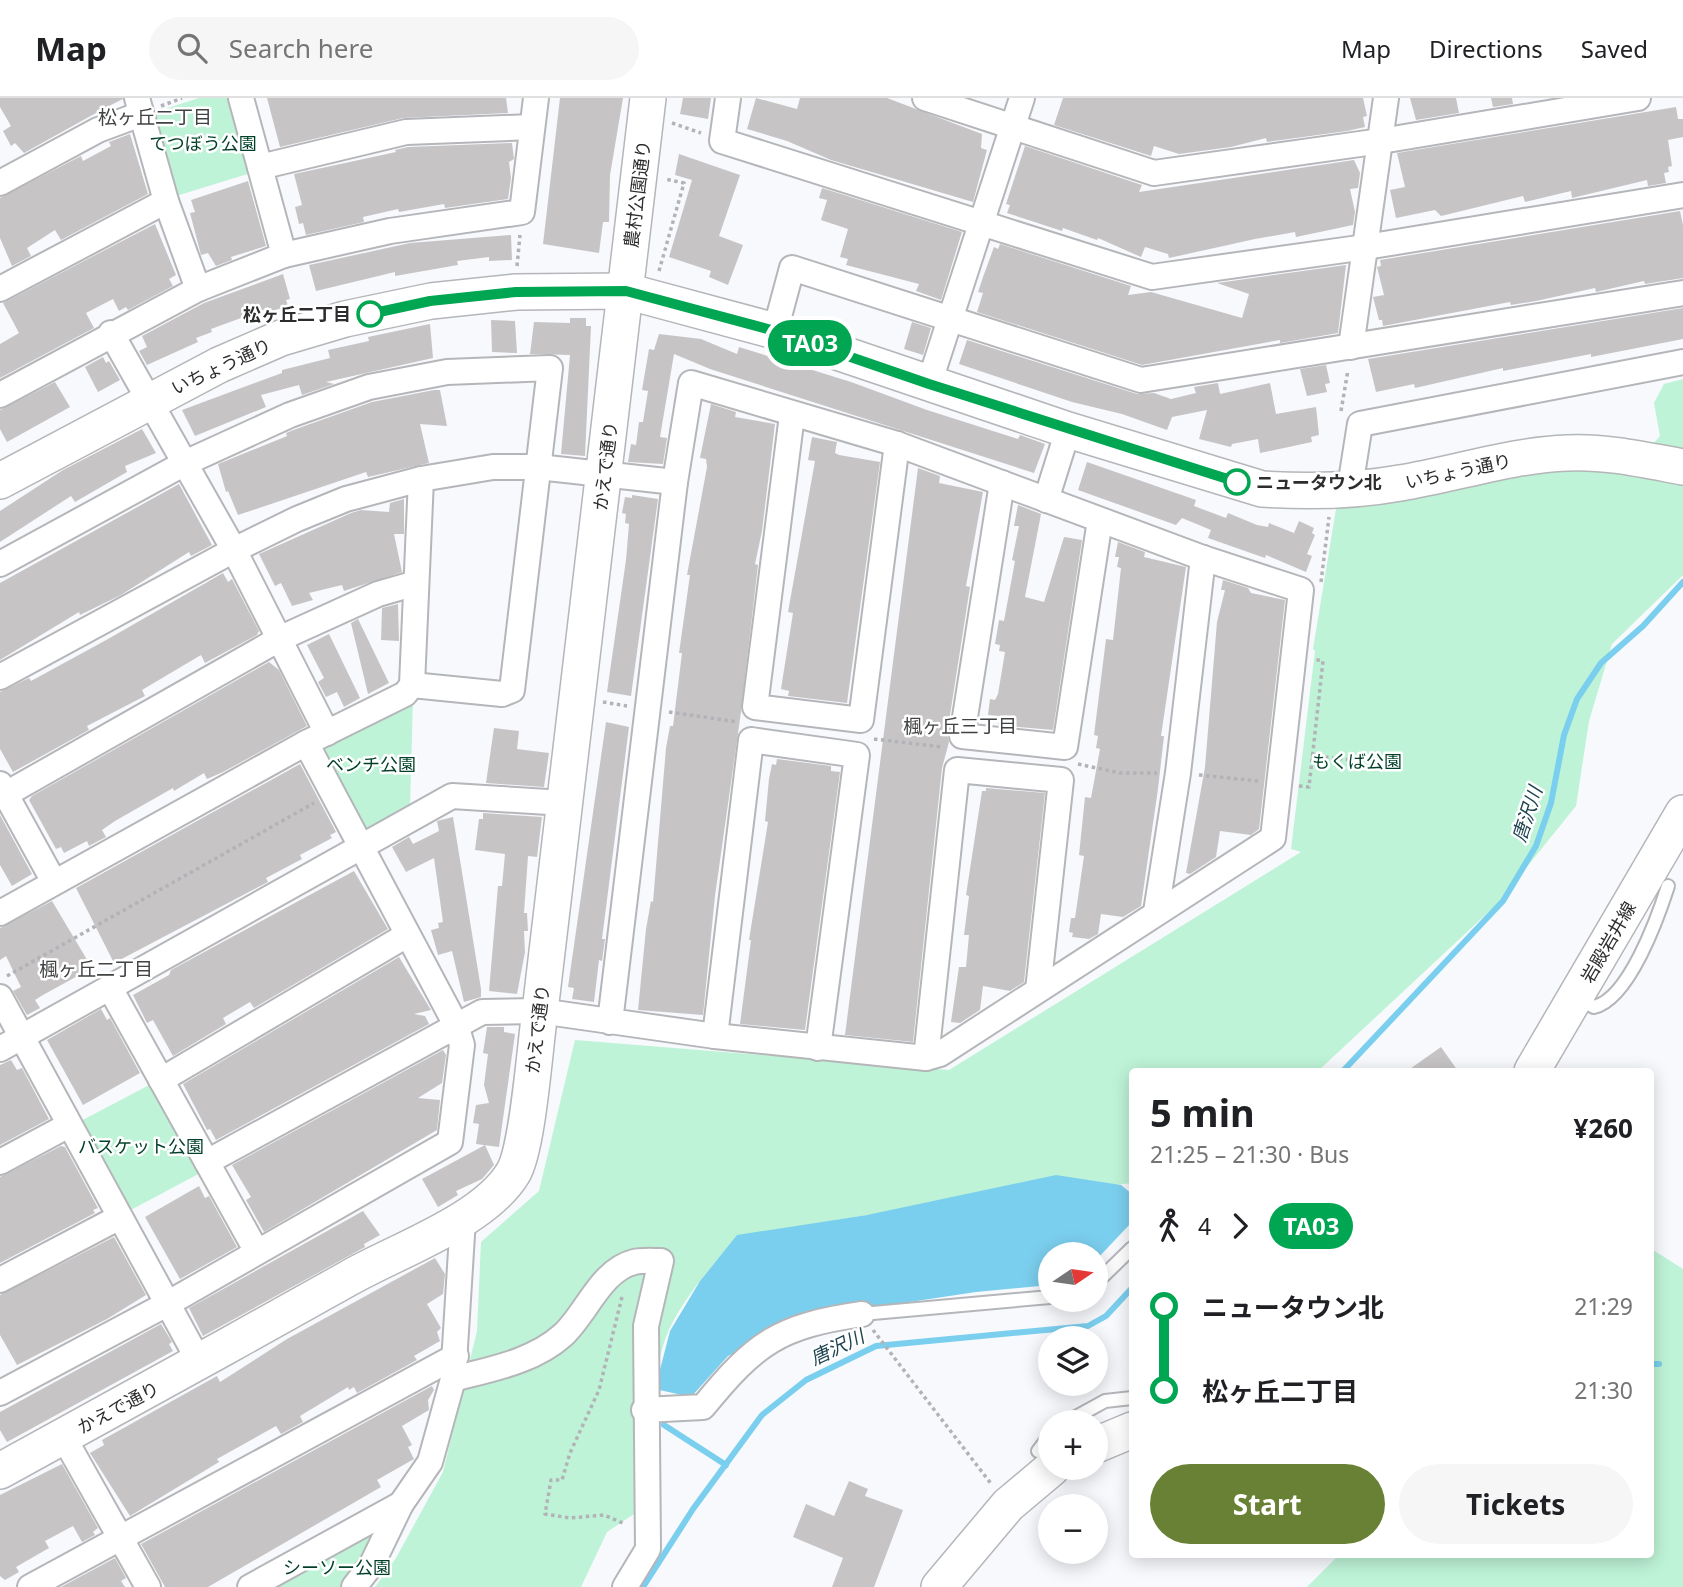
<!DOCTYPE html>
<html lang="en">
<head>
<meta charset="utf-8">
<style>
	body { margin:0; font-family:"Noto Sans","Noto Sans JP",sans-serif; background:#f6f6f6; color:#202124; height:100vh; display:flex; flex-direction:column; font-size:26px; white-space:nowrap }
	* { box-sizing:border-box; margin:0 }
	p { font-size:23px; color:#757577 }
	.icon { flex:none; width:38px; height:38px; fill:none; stroke:currentColor; stroke-width:2; stroke-linecap:round; stroke-linejoin:round }
	.map { position:relative; flex:1; overflow:hidden }
	.panel { position:absolute; left:1129px; top:970px; width:525px; height:490px; display:flex; flex-direction:column; background:#fff; border-radius:7px; box-shadow:0 4px 18px #0003 }
	.panel>* { flex:none }
	.badge { padding:0 14px; border-radius:23px; font-size:24px; line-height:46px }
	.needle { width:46px; rotate:77deg }
	.buttons { position:absolute; left:1038px; top:1144px; display:grid; gap:14px }
	.buttons a { display:grid; place-items:center; width:70px; height:70px; border-radius:50%; background:#fff; box-shadow:0 4px 18px #0003; font-size:35px }
	.map>.badge { position:absolute; translate:-50% -50%; box-shadow:0 0 0 4px #fff }
	.legs { display:flex; align-items:center; gap:10px; height:77px; padding:0 21px; font-size:23px }
	.legs p { margin-inline-start:auto }
	.summary { display:flex; align-items:center; justify-content:space-between; height:119px; padding:0 21px }
	h1 { font-size:38px; font-weight:700; line-height:52px }
	.button { display:flex; gap:14px; margin-top:auto; padding:14px 21px }
	.button a { flex:1; height:80px; border-radius:42px; background:#698134; color:#fff; font-size:28px; font-weight:700; line-height:80px; text-align:center }
	.button a+a { background:#f6f6f6; color:#202124 }
	ul { padding:0 21px; list-style:none }
	li { display:flex; align-items:center; gap:24px; height:84px; font-size:26px }
	li i { display:grid; place-items:center; width:10px; height:100%; margin:0 9px; background:currentColor }
	li i::after { content:''; width:18px; height:18px; margin:-9px; border:5px solid; border-radius:50%; background:#fff }
	li p { margin-inline-start:auto }
	li:first-child i { background:linear-gradient(#0000 50%,currentColor 0) }
	li:last-child i { background:linear-gradient(currentColor 50%,#0000 0) }
	header { display:flex; align-items:center; gap:42px; box-sizing:border-box; height:98px; padding:0 35px; background:#fff; border-bottom:2px solid #e0e0e0 }
	header strong { font-size:33px }
	nav { display:flex; gap:38px; margin-inline-start:auto; font-size:24px }
	.search { width:490px; height:63px; background:#f6f6f6; display:flex; align-items:center; gap:18px; box-sizing:border-box; padding:0 24px; border-radius:38px; color:#757577; font-size:26px }
	.map>svg:first-child { display:block }
</style>
</head>
<body>
<header>
<strong>Map</strong>
<div class="search"><svg class="icon" aria-label="search" viewBox="0 0 24 24"><circle cx="10" cy="10" r="6"/><path d="M15 15l6 6"/></svg>Search here</div>
<nav><a>Map</a><a>Directions</a><a>Saved</a></nav>
</header>
<div class="map">
<svg width="1683" height="1489" viewBox="0 0 1683 1489">
	<rect width="100%" height="100%" fill="#f7f9fc"/>
	<g fill="#bef3d7">
		<path d="M199,0H233L254,74L176,98L152,15Z"/>
		<path d="M1683,281V477L1612,546L1589,623L1576,708L1497,806L1318,973H1132V1085L867,1117L737,1138C714,1166 679,1204 666,1239C647,1293 645,1357 637,1414L607,1434L581,1489H375L396,1460L443,1374L477,1233L481,1144L539,1093L575,942L949,972L1301,754L1291,751L1315,553L1313,551L1336,411L1544,366L1627,376L1660,338L1654,305L1664,286Z"/>
		<path d="M413,600L410,709L365,734L319,650Z"/>
		<path d="M155,984L204,1073L127,1114L79,1024Z"/>
		<path d="M1650,1150L1683,1171V1489H1307L1340,1456H1650Z"/>
		<path d="M381,1423L346,1489H259Z"/>
	</g>
	<path fill="#7bcfee" d="M1056,1077L1121,1087L1132,1096V1124L1096,1162V1157H1050V1187L976,1194L810,1219L728,1258L691,1299L655,1291L670,1233L700,1183L737,1137L867,1117Z"/>
	<g fill="none" stroke-linecap="round" stroke-linejoin="round">
		<g stroke="#7bcfee" stroke-width="6">
			<path d="M1343,973L1503,803L1536,748L1551,705L1564,637L1577,601L1601,565L1643,528L1683,484"/>
			<path d="M1650,1266H1659"/>
			<path d="M664,1327L726,1367"/>
			<path d="M643,1489L693,1411L762,1317L806,1282L876,1248L1088,1228L1106,1218L1132,1190"/>
		</g>
	</g>
	<g fill="#c7c4c6">
		<path d="M0,0H123V1L109,8L111,11L96,15L24,55L15,45L11,48L3,33L11,28L0,9Z"/>
		<path d="M267,0H506L508,15L403,20L280,49Z"/>
		<path d="M560,0H623L610,77L609,124H603L599,155L543,146Z"/>
		<path d="M683,0H711L708,21L680,16Z"/>
		<path d="M756,0L797,11L800,0H887L982,36L981,50L987,52L973,104L831,62L787,43L747,31Z"/>
		<path d="M1063,0H1363L1367,18L1363,19L1365,29L1347,33L1267,44L1266,40L1231,49L1179,56L1154,48L1151,58L1054,27Z"/>
		<path d="M1410,0H1456L1459,15L1416,22Z"/>
		<path d="M1491,0H1512L1513,6L1493,9Z"/>
		<path d="M1676,9L1678,21H1683V39L1668,42L1672,68L1668,69L1669,74L1664,75L1666,85L1648,88L1647,82L1572,100L1571,93L1525,104L1523,98L1441,118L1435,112L1396,120L1390,92L1405,89L1397,55Z"/>
		<path d="M130,36L148,96L61,142L55,132L27,150L31,158L12,168L0,140V100L81,58L83,63L111,48L109,44Z"/>
		<path d="M512,45L514,61L509,64L511,80L508,101L445,110L444,106L399,114L398,111L363,119L364,124L306,137L303,125L299,126L295,109L302,107L294,76L396,54L395,52L408,49Z"/>
		<path d="M1025,48L1142,87L1139,94L1354,62L1360,75L1358,90L1350,91L1355,114L1353,127L1296,139L1295,134L1255,141L1169,160L1168,156L1145,149L1141,159L1098,140L1097,142L1063,130L1062,133L1007,115L1010,107L1006,106Z"/>
		<path d="M679,56L740,77L719,138L743,147L728,187L709,179L711,173L669,159L692,82L675,77Z"/>
		<path d="M248,83L266,148L231,159L232,162L216,168L208,155L201,157L190,115L195,114L191,102Z"/>
		<path d="M822,90L962,134L941,202L916,193L919,186L846,167L848,161L840,159L848,131L821,122L827,102L819,100Z"/>
		<path d="M1680,113L1683,127V180L1645,186L1644,183L1596,194L1595,190L1536,203L1511,207L1510,204L1383,228L1382,222H1379L1373,199L1384,197L1377,169L1381,168L1380,162Z"/>
		<path d="M155,126L176,177L169,181L173,188L128,212L126,209L119,213L113,201L86,215L94,230L0,280V246L19,235L3,205Z"/>
		<path d="M511,137L512,162L489,163V159L457,163L458,167L395,178V174L316,193L309,167L410,145Z"/>
		<path d="M1000,146L1131,188L1128,197L1151,194L1242,220L1249,196L1217,185L1346,167L1338,235L1280,245V242L1142,267L977,214L983,195L978,194L983,179L994,149L998,151Z"/>
		<path d="M283,176L290,201L286,202L288,208L269,214L268,210L211,231L212,234L196,240L198,244L147,267L139,253L147,249L142,238L204,205Z"/>
		<path d="M1683,210V241L1591,259V256L1503,273V270L1415,290L1414,286L1376,294L1368,261Z"/>
		<path d="M570,220H586V228H591L585,358L561,356L570,257L530,256L534,224L570,225Z"/>
		<path d="M491,222L515,223L517,255L492,254Z"/>
		<path d="M912,224L931,230L923,257L904,251Z"/>
		<path d="M430,226L433,260L326,284L334,286L302,297L299,287L261,297L266,309L195,338L182,312L282,275V272L330,260L328,252L369,243L368,239Z"/>
		<path d="M659,236L701,241L737,256L739,249L851,284L927,312L1018,341L1020,337L1045,346L1034,375L710,271L674,256L660,339L667,340L663,366L628,364L631,346L636,347L639,324H643L648,293L642,292L649,251L654,252Z"/>
		<path d="M967,242L1137,296L1154,295L1171,301L1196,295L1194,289L1218,285L1220,296L1270,285L1276,316L1316,309L1319,337L1311,339L1312,344L1260,355L1258,341L1232,346L1231,349L1199,341L1207,312L1172,319L1167,332L1122,316L1072,304L959,266Z"/>
		<path d="M103,259L106,265L109,263L120,282L98,294L85,269Z"/>
		<path d="M1326,267L1330,285L1325,286L1327,294L1307,298L1300,271Z"/>
		<path d="M55,284L70,309L7,344L0,331V312Z"/>
		<path d="M434,292H440L447,328L420,326L429,365L368,379L366,374L238,417L228,393L226,394L218,366L287,338L286,335L296,331L372,304Z"/>
		<path d="M711,306L736,314L735,319L775,326L762,433L755,466L758,467L741,614L715,798L703,917L638,912L646,831L651,803L653,804L666,650L670,628H673L682,555H679L690,477H687L707,369L706,361L700,360Z"/>
		<path d="M142,331L156,355L125,368L127,374L75,404L71,398L0,444V413L63,372Z"/>
		<path d="M812,339L837,344L835,355L839,357L880,364L847,605L788,598L789,593L781,591L793,515L788,514L815,363L808,362Z"/>
		<path d="M1087,364L1196,402L1194,408L1226,420L1228,415L1257,427L1268,429L1269,425L1294,435L1299,423L1314,430L1312,435L1315,437L1307,456L1312,458L1306,474L1266,457L1265,460L1208,440L1211,432L1182,420L1176,427L1078,392Z"/>
		<path d="M918,370L940,378L939,385L983,394L966,488L970,489L947,636L949,644L942,670L913,944L845,937Z"/>
		<path d="M179,386L212,447L191,458L189,454L121,497L80,517L79,514L0,562V485Z"/>
		<path d="M632,397L658,401L631,598L607,594L626,462L629,426L625,425L626,416L622,415L625,399L632,400Z"/>
		<path d="M404,401V436H394L402,474L344,493L342,487L309,495L313,502L292,508L281,485L275,488L259,456L351,415L361,412L389,414L390,405Z"/>
		<path d="M1018,407L1041,416L1025,499L1044,504L1064,439L1082,442L1053,632L998,627L999,618L988,617L990,601L995,602L998,596L1005,554L999,553L1000,547L995,546L999,522L1004,523L1015,463L1012,462L1019,428H1014Z"/>
		<path d="M1118,444L1145,454L1144,459L1186,469L1161,638H1164L1158,691L1141,808L1123,819L1101,816L1098,836L1089,841L1072,839L1073,835L1069,834L1071,820H1075L1084,758L1079,757L1085,699L1091,700L1100,651L1096,650L1098,638L1094,637L1106,541L1113,542L1121,470L1117,469L1119,459H1115Z"/>
		<path d="M223,475L228,484L232,481L259,533L257,537L205,565L201,557L142,592L145,598L87,628L89,632L13,674L0,651V594L29,580L31,583L108,541Z"/>
		<path d="M1223,482L1248,490L1251,495L1285,502L1259,731L1251,737L1220,733L1216,759L1190,776L1186,775L1205,669L1217,524L1225,492H1221Z"/>
		<path d="M398,506L399,543L381,542L382,510Z"/>
		<path d="M358,521L389,585L368,596L351,525Z"/>
		<path d="M329,536L360,600L344,609L337,594L326,599L318,584L324,580L307,547Z"/>
		<path d="M269,564L279,572L307,628L223,674L207,681L204,675L174,693L173,690L115,723L102,732L106,739L89,748L87,743L64,755L61,749L56,751L29,702L32,698Z"/>
		<path d="M606,624L629,629L602,841H605L602,863L599,862L594,904L572,901L574,890L568,889Z"/>
		<path d="M494,630L519,633L517,651L549,655L544,689L486,685Z"/>
		<path d="M777,661L831,668V673L840,674L805,932L740,926L751,842H749L768,724L765,723L769,681L772,666L776,667Z"/>
		<path d="M300,666L336,734L330,737L332,740L300,757L302,761L266,780L268,784L114,865L76,790Z"/>
		<path d="M986,690L1045,695L1024,884L1010,893L983,888L980,912L960,925L951,924L959,869H966L969,837H964L969,798L966,797L982,693H986Z"/>
		<path d="M483,715L542,719L537,759L528,758L524,815H527L528,833H524L525,854L517,896L489,893L498,788H502L505,756L475,752L479,721H483Z"/>
		<path d="M0,717L32,776L12,788L0,767Z"/>
		<path d="M453,719L481,891V899L464,904L452,853L438,857L431,832L439,830L438,825L443,824L434,760L406,774L392,749L409,739L413,746L439,733L437,723Z"/>
		<path d="M354,773L388,831L254,910L250,904L223,920L226,926L173,958L153,922L147,925L133,897L169,877L171,872Z"/>
		<path d="M52,803L92,870L43,897L35,902L40,910L27,917L13,893L21,889L6,858L0,862V830Z"/>
		<path d="M399,859L431,912L414,916L425,918L429,926L216,1042L210,1031L207,1032L183,986Z"/>
		<path d="M101,911L107,922L110,920L140,975L83,1007L47,942Z"/>
		<path d="M487,929H504V934L515,936L499,1049L476,1046L479,1026L473,1025L476,1007L489,1005L484,987L488,956L483,955Z"/>
		<path d="M1441,949L1458,973H1407Z"/>
		<path d="M443,952L446,957L442,985L418,1000L440,1002L437,1032L264,1134L246,1102L251,1099L232,1067Z"/>
		<path d="M11,962L17,972L22,970L49,1021L0,1047V967Z"/>
		<path d="M485,1047L494,1067L482,1081L456,1093L458,1097L438,1109L422,1081Z"/>
		<path d="M61,1048L65,1049L98,1110L93,1112L95,1115L0,1165V1079Z"/>
		<path d="M199,1088L205,1100L209,1098L237,1149L180,1181L145,1119Z"/>
		<path d="M363,1113L380,1137L364,1146L365,1149L203,1238L189,1210Z"/>
		<path d="M114,1139L146,1197L107,1221L17,1267L0,1237V1197Z"/>
		<path d="M435,1160L445,1176L443,1196L427,1206L441,1230L437,1234L440,1243L414,1258L417,1262L357,1295L354,1289L349,1292L348,1289L300,1318L303,1324L281,1336L276,1328L217,1361L219,1364L130,1418L90,1355L104,1347L102,1342L217,1278L220,1284L287,1241Z"/>
		<path d="M161,1226L172,1244L169,1246L173,1253L7,1344L0,1332V1314Z"/>
		<path d="M432,1288L434,1292L428,1302L429,1312L402,1328L412,1347L408,1349L414,1361L377,1382L381,1389L208,1489H165L141,1446Z"/>
		<path d="M62,1366L98,1430L93,1434L95,1437L82,1444L73,1428L45,1443L49,1450L16,1469L19,1474L5,1482L0,1478V1397Z"/>
		<path d="M849,1383L868,1391L865,1398L903,1412L874,1489H832L843,1460L793,1439L806,1406L834,1418Z"/>
		<path d="M115,1460L126,1480L121,1483L125,1489H61Z"/>
	</g>
	<g fill="none" stroke-linecap="round" stroke-linejoin="round">
		<defs>
			<g id="lane">
				<path d="M1576,900L1594,909C1629,901 1658,819 1668,788"/>
				<path d="M1096,1185L1132,1150"/>
				<path d="M862,1216L1050,1199"/>
				<path d="M1065,1325L1105,1303L1132,1300"/>
				<path d="M1038,1353L1050,1337"/>
			</g>
			<g id="street">
				<path d="M137,0L166,103L198,191"/>
				<path d="M241,0L284,157"/>
				<path d="M728,0L722,43L1152,179L1366,149L1683,97"/>
				<path d="M925,0L1154,75L1381,43L1638,0"/>
				<path d="M260,69L406,34L532,29"/>
				<path d="M0,85L98,32L141,16"/>
				<path d="M0,191L166,103"/>
				<path d="M775,233L792,170L1141,282L1683,195"/>
				<path d="M111,235L234,452L327,635"/>
				<path d="M1351,249L1386,0"/>
				<path d="M929,286L1022,0"/>
				<path d="M0,297L198,191L284,157L390,133L522,114L536,0"/>
				<path d="M792,317L755,609L861,622L897,346"/>
				<path d="M1002,385L962,638L1065,649L1100,422"/>
				<path d="M1350,389L1360,326L1683,264"/>
				<path d="M1046,402L1068,332"/>
				<path d="M0,466L185,365L290,317L369,289L447,274L550,270L512,592L502,596L412,587"/>
				<path d="M0,579L234,452L297,421L346,401L421,381"/>
				<path d="M0,686L54,784"/>
				<path d="M6,696L281,540L378,496L416,485"/>
				<path d="M1156,814L1178,675L1203,460"/>
				<path d="M0,815L306,645L405,596L412,587L421,381L493,369H538L675,384"/>
				<path d="M110,890L257,1154"/>
				<path d="M0,899L200,1265"/>
				<path d="M715,938L751,642L857,657L818,950"/>
				<path d="M0,951L452,698L564,705"/>
				<path d="M926,960L957,672L1061,682L1038,892"/>
				<path d="M161,982L407,837"/>
				<path d="M0,1064L69,1027"/>
				<path d="M207,1064L482,914L540,913L715,938L926,960L940,956L1273,740L1301,492L1203,460L897,346L691,285L675,384L610,924"/>
				<path d="M0,1182L118,1120"/>
				<path d="M453,1281C491,1271 533,1264 563,1237C586,1216 601,1172 634,1164C642,1162 653,1163 661,1163L646,1228L648,1451L625,1489"/>
				<path d="M0,1295L167,1206L450,1044L462,947L456,927L306,645"/>
				<path d="M644,1312L703,1309C756,1244 779,1228 862,1216"/>
				<path d="M63,1338L148,1489"/>
				<path d="M30,1489L456,1258"/>
				<path d="M250,1489L401,1406"/>
				<path d="M354,1489L372,1466L401,1406L430,1364L453,1281L463,1121"/>
			</g>
			<g id="secondary">
				<path d="M0,383L219,267L281,240L345,221L431,203L516,194L626,193L775,233L1068,332L1262,391C1307,394 1356,393 1400,385C1455,376 1511,357 1567,355C1606,353 1645,362 1683,369"/>
				<path d="M1532,973L1683,715"/>
				<path d="M1096,1347L1132,1332"/>
				<path d="M0,1373C117,1309 233,1245 349,1180C398,1152 484,1123 513,1075C528,1051 535,947 540,913L648,0"/>
				<path d="M939,1489L1008,1407L1052,1370"/>
			</g>
		</defs>
		<use href="#lane" stroke="#b5b6b9" stroke-width="16"/>
		<use href="#street" stroke="#b5b6b9" stroke-width="28"/>
		<use href="#secondary" stroke="#b5b6b9" stroke-width="38"/>
		<g stroke="#b2b3b6" stroke-width="3.5" stroke-dasharray="3.5 3.5" stroke-linecap="butt">
			<path d="M161,8L182,0"/>
			<path d="M672,25L701,35"/>
			<path d="M517,168L520,137"/>
			<path d="M659,173L684,85L665,81"/>
			<path d="M1341,313L1348,272"/>
			<path d="M1321,484L1329,419"/>
			<path d="M603,604L627,608"/>
			<path d="M669,614L738,624"/>
			<path d="M874,641L942,649"/>
			<path d="M1311,658L1355,662"/>
			<path d="M1078,666L1120,675H1157"/>
			<path d="M1199,677L1258,683"/>
			<path d="M1299,688L1309,689L1323,563L1313,561"/>
			<path d="M7,878L314,705"/>
			<path d="M622,1199L599,1292L570,1355L562,1382H551L545,1416L570,1420L604,1417L625,1426"/>
			<path d="M873,1232L992,1387"/>
		</g>
		<use href="#lane" stroke="#fff" stroke-width="12"/>
		<use href="#street" stroke="#fff" stroke-width="24"/>
		<use href="#secondary" stroke="#fff" stroke-width="35"/>
	</g>
	<g fill="none" stroke-linecap="round" stroke-linejoin="round">
		<defs>
			<path id="line-1" d="M370,216L430,203L516,194L626,193L775,233L929,286L1237,384"/>
		</defs>
		<use href="#line-1" stroke="#fff" stroke-width="16"/>
		<use href="#line-1" stroke="#00a651" stroke-width="10"/>
	</g>
	<g fill="#fff" stroke="#00a651" stroke-width="3.5">
		<circle cx="370" cy="216" r="12"/>
		<circle cx="1237" cy="384" r="12"/>
	</g>
	<g text-anchor="middle" dominant-baseline="central" stroke-width="5" stroke-linejoin="round" paint-order="stroke">
		<g font-size="18" fill="#003f28" stroke="#fff">
			<text x="203" y="45">てつぼう公園</text>
			<text x="1357" y="663">もくば公園</text>
			<text x="371" y="666">ベンチ公園</text>
			<text x="141" y="1048">バスケット公園</text>
			<text x="337" y="1469">シーソー公園</text>
		</g>
		<g font-size="18" fill="#2d2d2f" stroke="#fff">
			<text transform="translate(637 96) rotate(-83)">農村公園通り</text>
			<text transform="translate(221 268) rotate(-25)">いちょう通り</text>
			<text transform="translate(605 368) rotate(-83)">かえで通り</text>
			<text transform="translate(1458 373) rotate(-12)">いちょう通り</text>
			<text transform="translate(1608 844) rotate(-60)">岩殿岩井線</text>
			<text transform="translate(537 931) rotate(-83)">かえで通り</text>
			<text transform="translate(118 1309) rotate(-28)">かえで通り</text>
		</g>
		<g font-size="18" font-weight="bold" fill="#2d2d2f" stroke="#fff" text-anchor="end">
			<text x="351" y="216">松ヶ丘二丁目</text>
			<text x="1256" y="384" text-anchor="start">ニュータウン北</text>
		</g>
		<g font-size="19" fill="#414244" stroke="#fff">
			<text x="155" y="19">松ヶ丘二丁目</text>
			<text x="960" y="628">楓ヶ丘三丁目</text>
			<text x="96" y="871">楓ヶ丘二丁目</text>
		</g>
		<g font-size="19" font-style="italic" fill="#1e4451" stroke="#fff">
			<text transform="translate(1527 716) rotate(-72)">唐沢川</text>
			<text transform="translate(837 1249) rotate(-25)">唐沢川</text>
		</g>
	</g>
</svg>
<div class="buttons">
<a><svg class="needle" viewBox="-14 -14 28 28"><path d="M0-13l5 13h-10z" fill="#e53935"/><path d="M0 13l5-13h-10z" fill="#757577"/></svg></a>
<a><svg class="icon" aria-label="layers" viewBox="0 0 24 24"><path d="M12 4l9 5-9 5-9-5zM3 14l9 5 9-5"/></svg></a>
<a>+</a>
<a>−</a>
</div>
<b class="badge" style="left:810px;top:245px;background:#00a651;color:#fff">TA03</b>
<section class="panel">
<div class="summary"><div><h1>5 min</h1><p>21:25 – 21:30 · Bus</p></div><b>¥260</b></div>
<div class="legs"><svg class="icon" aria-label="walk" viewBox="0 0 24 24"><circle cx="13" cy="4" r="2"/><path d="M13 8l-2 6 4 7M11 14l-3 7M7 12l3-4h3l4 4"/></svg>4<svg class="icon" aria-label="forward" viewBox="0 0 24 24"><path d="M9 5l7 7-7 7"/></svg><b class="badge" style="background:#00a651;color:#fff">TA03</b></div>
<ul>
<li><i style="color:#00a651"></i><b>ニュータウン北</b><p>21:29</p></li>
<li><i style="color:#00a651"></i><b>松ヶ丘二丁目</b><p>21:30</p></li>
</ul>
<div class="button"><a>Start</a><a>Tickets</a></div>
</section>
</div>
</body>
</html>
